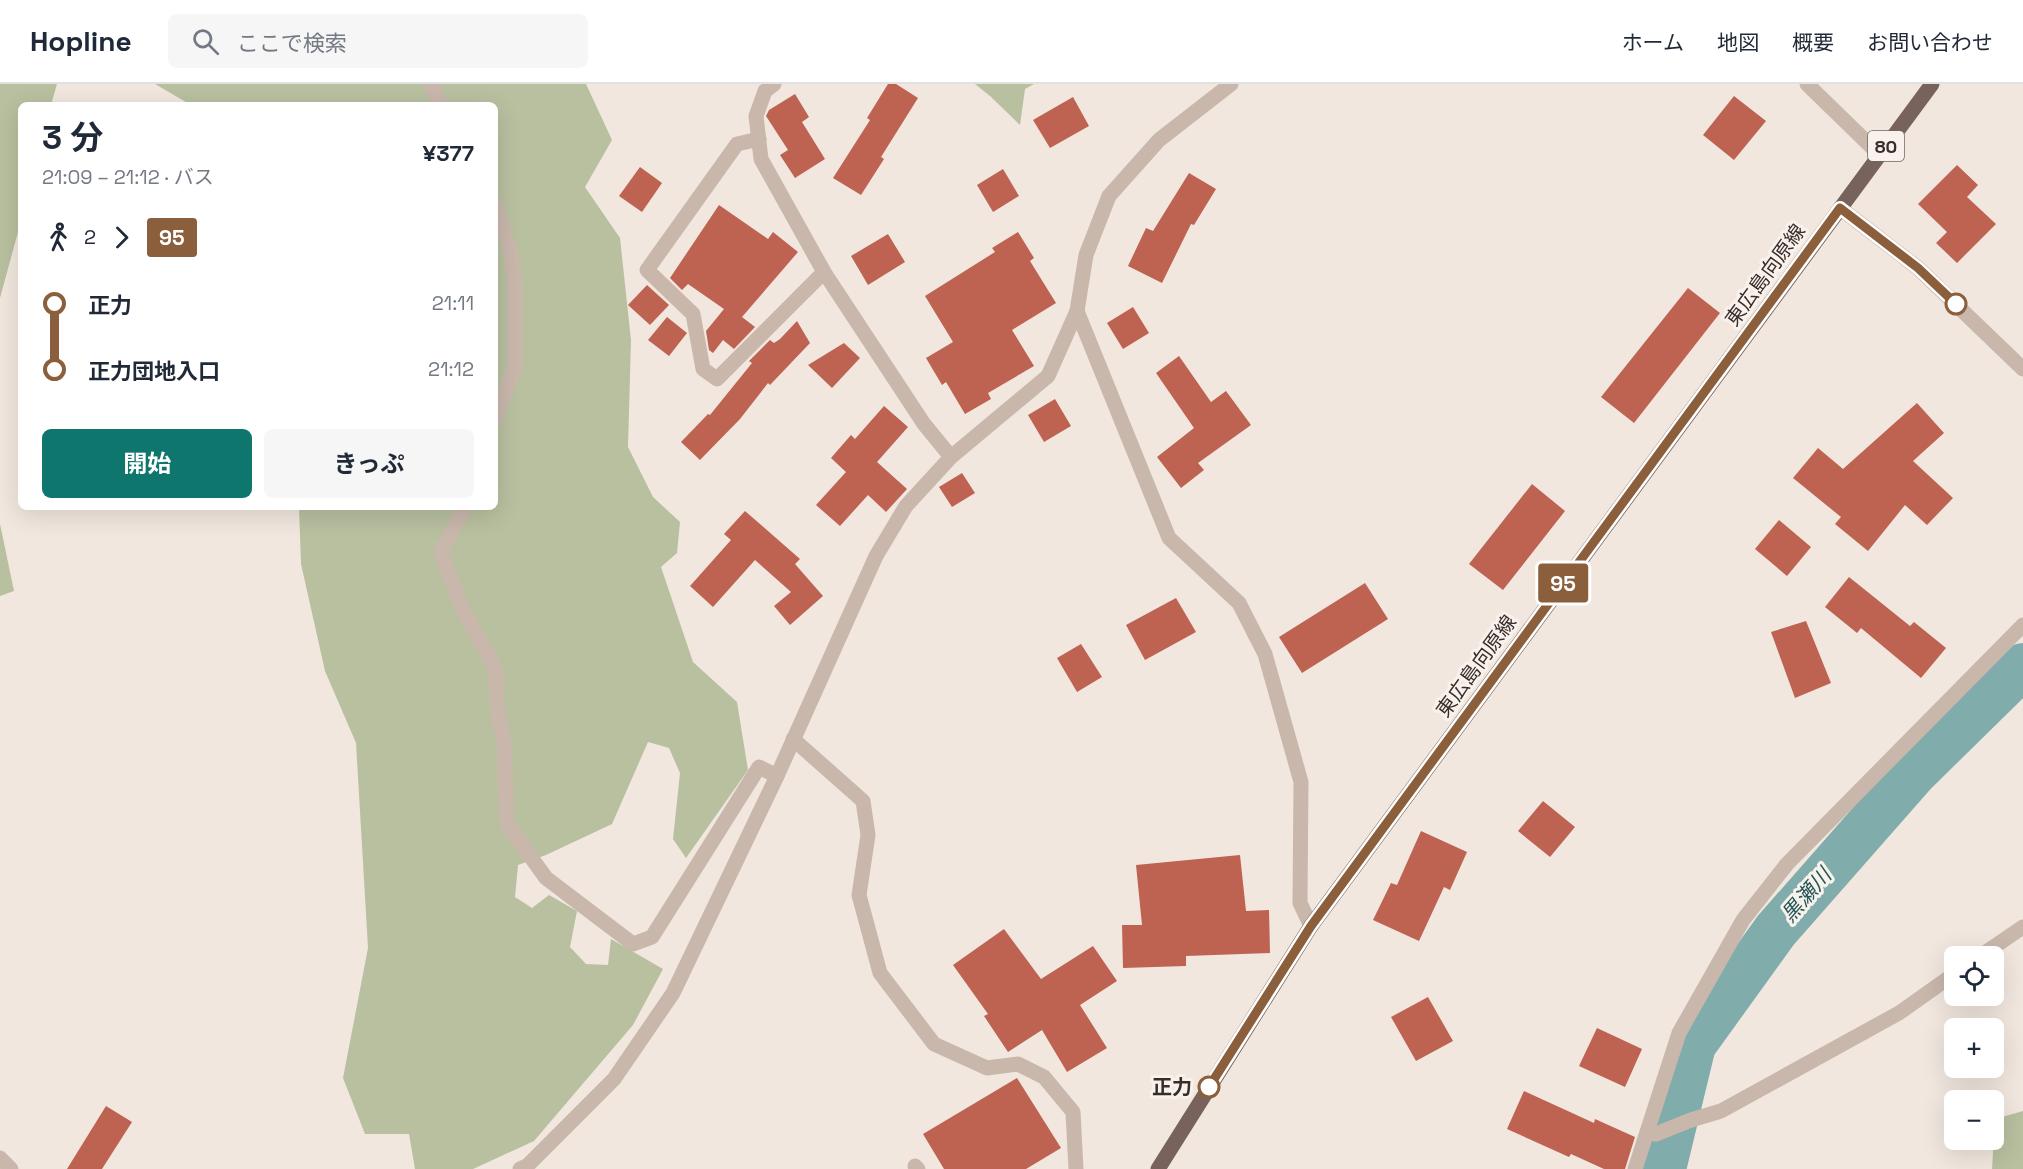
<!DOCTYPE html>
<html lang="ja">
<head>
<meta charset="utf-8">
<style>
	body { margin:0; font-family:"Space Grotesk","Noto Sans JP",sans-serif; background:#f6f6f7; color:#1f2937; height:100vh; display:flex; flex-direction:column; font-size:22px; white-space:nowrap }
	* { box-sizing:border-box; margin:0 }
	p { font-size:20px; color:#747a83 }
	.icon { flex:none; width:33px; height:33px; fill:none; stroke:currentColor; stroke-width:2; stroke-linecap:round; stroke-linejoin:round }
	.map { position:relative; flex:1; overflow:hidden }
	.details { position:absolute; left:18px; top:18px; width:480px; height:408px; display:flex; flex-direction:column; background:#fff; border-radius:9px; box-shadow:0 6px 24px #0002 }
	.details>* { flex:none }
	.badge { padding:0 12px; border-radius:4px; font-size:21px; line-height:39px }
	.controls { position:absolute; left:1944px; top:862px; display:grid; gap:12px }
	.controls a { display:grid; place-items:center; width:60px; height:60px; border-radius:9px; background:#fff; box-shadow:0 6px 24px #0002; font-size:30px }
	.map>.badge { position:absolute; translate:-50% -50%; box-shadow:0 0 0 3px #fff }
	.legs { display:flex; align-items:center; gap:9px; height:66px; padding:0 24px; font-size:20px }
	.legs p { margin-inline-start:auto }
	.headline { display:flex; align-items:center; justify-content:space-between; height:102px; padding:0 24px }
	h1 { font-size:33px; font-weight:700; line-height:45px }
	.action { display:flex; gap:12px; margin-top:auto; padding:12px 24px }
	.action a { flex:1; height:69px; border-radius:9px; background:#0f766e; color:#fff; font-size:24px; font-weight:700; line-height:69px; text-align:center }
	.action a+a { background:#f6f6f7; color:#1f2937 }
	ul { padding:0 24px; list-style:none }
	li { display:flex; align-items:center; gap:21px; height:66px; font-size:22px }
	li i { display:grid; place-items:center; width:9px; height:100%; margin:0 8px; background:currentColor }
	li i::after { content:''; width:15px; height:15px; margin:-8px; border:4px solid; border-radius:50%; background:#fff }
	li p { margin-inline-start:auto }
	li:first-child i { background:linear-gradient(#0000 50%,currentColor 0) }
	li:last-child i { background:linear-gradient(currentColor 50%,#0000 0) }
	header { display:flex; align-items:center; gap:36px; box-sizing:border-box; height:84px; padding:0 30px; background:#fff; border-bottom:2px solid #e0e1e3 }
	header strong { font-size:28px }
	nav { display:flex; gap:33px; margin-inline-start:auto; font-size:21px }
	.search { width:420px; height:54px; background:#f6f6f7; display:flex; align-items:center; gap:15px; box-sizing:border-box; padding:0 21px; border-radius:9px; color:#747a83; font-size:22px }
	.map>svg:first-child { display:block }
</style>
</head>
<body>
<header>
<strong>Hopline</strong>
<div class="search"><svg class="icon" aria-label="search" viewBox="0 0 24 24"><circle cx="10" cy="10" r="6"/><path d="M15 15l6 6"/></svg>ここで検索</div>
<nav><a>ホーム</a><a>地図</a><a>概要</a><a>お問い合わせ</a></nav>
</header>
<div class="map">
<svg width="2023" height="1085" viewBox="0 0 2023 1085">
	<rect width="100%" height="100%" fill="#f1e7df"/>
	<g fill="#b8c0a0">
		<path d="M0,0H57L51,21H21V137L0,214Z"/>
		<path d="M155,0H586L612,56L585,103L620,154L631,256L628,363L653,413L680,438L677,469L661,483L693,578L737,618L748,686L686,774L673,755L680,689L669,664L648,658L612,740L546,771L518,781L515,813L532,824L549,811L577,827L570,863L586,880L608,881L611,855L663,885L633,941L534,1057L473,1085H415L409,1050H365L343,994L368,864L356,659L325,587L301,480L299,423H495V21H191Z"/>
		<path d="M975,0H1034L1025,5L1020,41L990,12Z"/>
		<path d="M0,440L14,507L0,512Z"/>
		<path d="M2023,1027V1085H1992L1995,1035Z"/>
	</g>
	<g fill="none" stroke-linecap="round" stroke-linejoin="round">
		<path stroke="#80adab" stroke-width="46" d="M1663,1085L1693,961L1776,846L1914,689L2023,582"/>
	</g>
	<g fill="#be6251">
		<path d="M888,0H896L918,14L881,73L884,75L861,111L833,94L870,36L867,34Z"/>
		<path d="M795,10L809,33L802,38L825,75L795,94L780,71L788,66L766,32L769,26Z"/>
		<path d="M1734,12L1766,37L1734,76L1703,51Z"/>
		<path d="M1073,13L1089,42L1050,64L1033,36Z"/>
		<path d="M1957,81L1978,101L1967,113L1996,140L1957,179L1936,159L1947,148L1918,120Z"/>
		<path d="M640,83L662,99L642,128L619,112Z"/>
		<path d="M1003,85L1019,112L993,128L977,101Z"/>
		<path d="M1189,89L1216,105L1194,141L1191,140L1162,199L1128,182L1146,144L1153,147Z"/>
		<path d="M719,121L768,155L773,148L798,168L742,233L755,243L734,265L723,256L713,269L709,266L706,247L724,225L688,200L682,206L670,194Z"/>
		<path d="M1018,148L1034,174L1030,177L1056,219L1012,246L1034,282L988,309L991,315L965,330L946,298L942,301L926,274L953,258L925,212L995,168L992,164Z"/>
		<path d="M888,150L905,178L868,201L851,172Z"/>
		<path d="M647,201L669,221L650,241L628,221Z"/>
		<path d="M1688,204L1720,229L1634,339L1601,313Z"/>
		<path d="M1133,223L1149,249L1123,265L1107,239Z"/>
		<path d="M667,233L687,249L669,272L648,256Z"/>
		<path d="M797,237L810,259L770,301L768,299L740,335L700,376L681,358L708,330L710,331L752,279L749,277L770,256L774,259L780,255Z"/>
		<path d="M844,259L860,274L832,304L808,281Z"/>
		<path d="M1179,272L1211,318L1226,307L1251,341L1198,379L1204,386L1181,404L1157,373L1194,344L1156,289Z"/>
		<path d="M1055,315L1071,342L1044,358L1028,331Z"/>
		<path d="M1917,319L1944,349L1913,377L1953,414L1927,441L1905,421L1868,467L1835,440L1841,433L1793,394L1818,364L1843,385Z"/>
		<path d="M884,322L908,343L877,378L907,405L886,428L868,411L840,442L816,421L846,388L831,374L851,351L855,355Z"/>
		<path d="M962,389L975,409L952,423L939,403Z"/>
		<path d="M1532,400L1565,427L1503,506L1469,480Z"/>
		<path d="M745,427L800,475L795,480L823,512L790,541L774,522L791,508L755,476L713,523L690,502L731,456L724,450Z"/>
		<path d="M1779,436L1811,463L1787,492L1755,465Z"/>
		<path d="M1849,493L1910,542L1914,538L1946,564L1921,594L1861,544L1857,549L1825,523Z"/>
		<path d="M1365,499L1388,535L1302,589L1279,553Z"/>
		<path d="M1176,514L1196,548L1145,576L1126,541Z"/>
		<path d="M1806,537L1831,599L1795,614L1771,548Z"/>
		<path d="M1081,560L1102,593L1077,608L1057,574Z"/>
		<path d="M1543,717L1575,743L1550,773L1518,747Z"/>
		<path d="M1421,747L1467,768L1450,806L1444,803L1419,857L1373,836L1391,799L1397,801Z"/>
		<path d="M1240,771L1246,827L1269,826L1270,869L1186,872V882L1123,884L1122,841H1142L1136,781Z"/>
		<path d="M1004,845L1041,895L1093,862L1117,897L1080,921L1107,964L1067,988L1042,946L1008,968L984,932L988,930L953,881Z"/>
		<path d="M1428,913L1453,957L1416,977L1391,933Z"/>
		<path d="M1597,944L1642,965L1625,1003L1579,982Z"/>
		<path d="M1017,994L1061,1064L1026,1085H944L923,1050Z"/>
		<path d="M1524,1007L1594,1039L1595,1035L1635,1053L1625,1085H1604L1571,1070L1569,1073L1507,1045Z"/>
		<path d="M106,1022L132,1038L102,1085H67Z"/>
	</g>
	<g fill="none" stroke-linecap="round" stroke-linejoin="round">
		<g stroke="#c9b7ac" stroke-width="15">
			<path d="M430,0L441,21"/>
			<path d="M774,0L765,7L756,32L761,75L824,188L924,340L951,373"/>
			<path d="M1807,0L1880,71"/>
			<path d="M759,55L737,60L647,186L693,230L703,285L717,295L824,188"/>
			<path d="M495,120L510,166L515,197V282L495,335"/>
			<path d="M1840,124L1918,184L2023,285"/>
			<path d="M1077,227L1169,454L1239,519L1265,570L1301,698L1300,819L1311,842"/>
			<path d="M465,423L441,468L462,525L495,583L497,622L504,660L507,740L546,794L633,860L652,853L759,683L777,692"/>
			<path d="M793,655L863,717L868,751L859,811L880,889L934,960L987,984L1018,980L1044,993L1073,1028L1076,1085"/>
			<path d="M1979,873L2023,843"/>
			<path d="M1647,1049L1656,1050L1691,1036L1721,1027L1899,929L1954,890"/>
			<path d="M0,1074L11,1085"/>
			<path d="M915,1082L918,1085"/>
			<path d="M520,1085L527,1082L614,995L673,909L777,692L876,472L906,422L951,373L1048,292L1077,227L1086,171L1109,112L1159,56L1231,0"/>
			<path d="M1635,1085L1679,949L1743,836L1787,780L2023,541"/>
		</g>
		<path stroke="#78635c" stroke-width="15" d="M1158,1085L1311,842L1932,0"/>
	</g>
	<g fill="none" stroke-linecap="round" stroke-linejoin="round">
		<defs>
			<path id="line-1" d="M1209,1003L1311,842L1840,124L1918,184L1956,220"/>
		</defs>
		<use href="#line-1" stroke="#fff" stroke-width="14"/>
		<use href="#line-1" stroke="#8b5e3c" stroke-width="9"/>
	</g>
	<g fill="#fff" stroke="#8b5e3c" stroke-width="3">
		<circle cx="1956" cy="220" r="10"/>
		<circle cx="1209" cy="1003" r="10"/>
	</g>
	<g text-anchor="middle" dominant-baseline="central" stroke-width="6" stroke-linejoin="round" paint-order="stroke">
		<rect fill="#f9f2ec" stroke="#716864" stroke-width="1.5" x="1868" y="47" width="36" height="30" rx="4.5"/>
		<g font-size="18" font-weight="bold" fill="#372d2a">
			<text x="1886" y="62">80</text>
		</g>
		<g font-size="20" fill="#372d2a" stroke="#f9f2ec">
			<text transform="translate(1765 191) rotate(-54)">東広島向原線</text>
			<text transform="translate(1476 582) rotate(-54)">東広島向原線</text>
		</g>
		<g font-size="20" font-weight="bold" fill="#372d2a" stroke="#f9f2ec" text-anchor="end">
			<text x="1192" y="1003">正力</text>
		</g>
		<g font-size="21" font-style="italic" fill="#225656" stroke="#f9f2ec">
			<text transform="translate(1806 811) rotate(-49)">黒瀬川</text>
		</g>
	</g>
</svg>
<div class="controls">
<a><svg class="icon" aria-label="locate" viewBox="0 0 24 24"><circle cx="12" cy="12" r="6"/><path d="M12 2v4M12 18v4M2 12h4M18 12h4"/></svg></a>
<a>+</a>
<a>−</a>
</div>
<b class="badge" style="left:1563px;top:499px;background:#8b5e3c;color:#fff">95</b>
<section class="details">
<div class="headline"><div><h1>3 分</h1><p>21:09 – 21:12 · バス</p></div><b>¥377</b></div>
<div class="legs"><svg class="icon" aria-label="walk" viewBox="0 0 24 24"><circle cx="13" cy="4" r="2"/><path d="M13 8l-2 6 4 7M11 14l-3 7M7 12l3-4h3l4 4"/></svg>2<svg class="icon" aria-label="forward" viewBox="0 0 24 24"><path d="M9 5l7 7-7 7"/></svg><b class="badge" style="background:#8b5e3c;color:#fff">95</b></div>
<ul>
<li><i style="color:#8b5e3c"></i><b>正力</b><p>21:11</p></li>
<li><i style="color:#8b5e3c"></i><b>正力団地入口</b><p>21:12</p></li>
</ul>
<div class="action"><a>開始</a><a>きっぷ</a></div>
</section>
</div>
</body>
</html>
